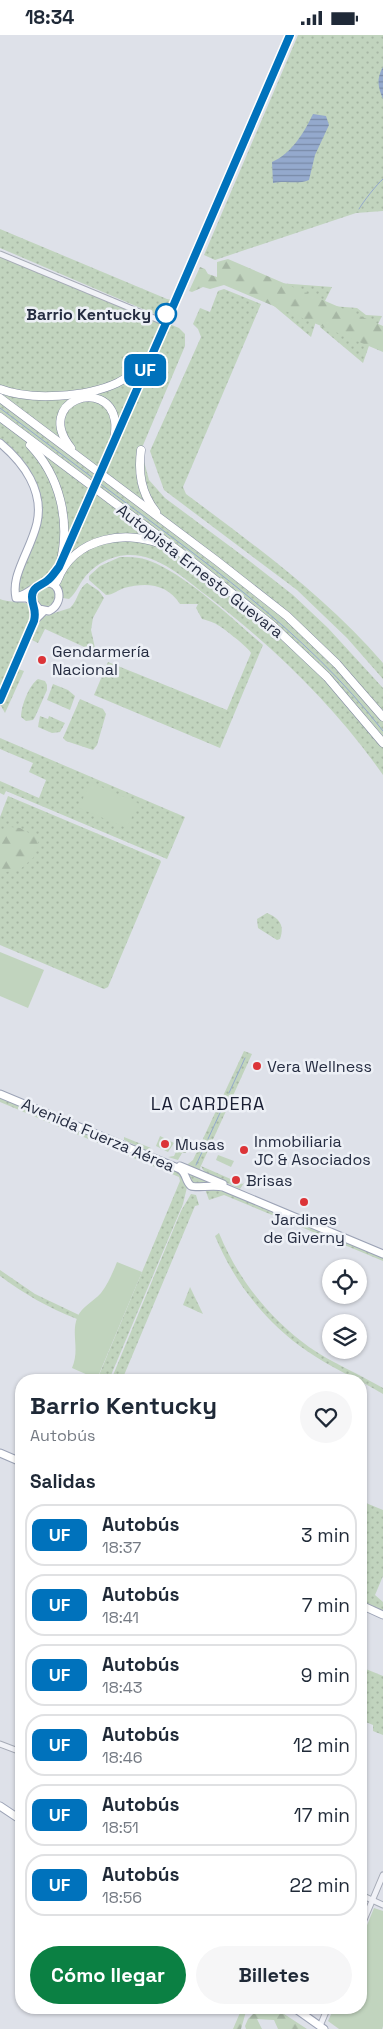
<!DOCTYPE html>
<html lang="es">
<head>
<meta charset="utf-8">
<style>
	body { margin:0; font-family:"Space Grotesk",sans-serif; background:#f6f6f7; color:#1f2937; height:100vh; display:flex; flex-direction:column; font-size:19px; white-space:nowrap }
	* { box-sizing:border-box; margin:0 }
	p { font-size:16px; color:#747a83 }
	.icon { flex:none; width:28px; height:28px; fill:none; stroke:currentColor; stroke-width:2; stroke-linecap:round; stroke-linejoin:round }
	.map { position:relative; flex:1; overflow:hidden }
	.drawer { position:absolute; left:15px; top:1339px; width:352px; height:640px; display:flex; flex-direction:column; background:#fff; border-radius:20px; box-shadow:0 1px 4px #0004 }
	.drawer>* { flex:none }
	.badge { padding:0 10px; border-radius:8px; font-size:18px; line-height:32px }
	.controls { position:absolute; left:322px; top:1224px; display:grid; gap:10px }
	.controls a { display:grid; place-items:center; width:45px; height:45px; border-radius:50%; background:#fff; box-shadow:0 1px 4px #0004; font-size:25px }
	.map>.badge { position:absolute; translate:-50% -50%; box-shadow:0 0 0 2px #fff }
	h2 { padding:0 15px; font-size:19px; line-height:45px }
	.round { display:grid; place-items:center; flex:none; width:52px; height:52px; border-radius:26px; background:#f6f6f7 }
	.summary { display:flex; align-items:center; justify-content:space-between; height:85px; padding:0 15px }
	h1 { font-size:24px; font-weight:700; line-height:38px }
	.action { display:flex; gap:10px; margin-top:auto; padding:10px 15px }
	.action a { flex:1; height:58px; border-radius:30px; background:#0b8043; color:#fff; font-size:20px; font-weight:700; line-height:58px; text-align:center }
	.action a+a { background:#f6f6f7; color:#1f2937 }
	ul { padding:0; list-style:none }
	li { display:flex; align-items:center; gap:15px; height:62px; margin:0 10px 8px; padding:0 5px; border:2px solid #e0e1e3; border-radius:20px }
	li div { flex:1 }
	li b { display:block; font-size:19px }
	li em { font-style:normal }
	li .badge { min-width:55px; font-weight:700; text-align:center }
	.status { display:flex; justify-content:space-between; align-items:center; height:35px; padding:0 25px; background:#fff; direction:ltr }
	.status svg { height:14px; fill:currentColor }
	.map>svg:first-child { display:block }
</style>
</head>
<body>
<div class="status"><b>18:34</b><svg viewBox="0 0 49 12"><path d="M0 12V9h3v3zM5 12V6h3v6zM10 12V3h3v9zM15 12V0h3v12zM26 1h20v11H26zM47 4h2v5h-2z"/></svg></div>
<div class="map">
<svg width="383" height="1994" viewBox="0 0 383 1994">
	<defs>
		<pattern id="grass-dots" width="8" height="8" patternUnits="userSpaceOnUse" patternTransform="scale(1.25)"><rect width="8" height="8" fill="#c1d4be"/><path d="M2 2h.1M6 6h.1" fill="none" stroke="#a6b6a4" stroke-width="1.8" stroke-linecap="round"/></pattern>
		<pattern id="forest-firs" width="22" height="20" patternUnits="userSpaceOnUse" patternTransform="scale(1.25)"><rect width="22" height="20" fill="#c1d4be"/><path d="M5 1l3.5 6h-7zM16 11l3.5 6h-7z" fill="#a6b6a4"/></pattern>
		<pattern id="water-rules" width="6" height="5" patternUnits="userSpaceOnUse" patternTransform="scale(1.25)"><rect width="6" height="5" fill="#94a9cd"/><path d="M0 2.5h6" fill="none" stroke="#798aa8"/></pattern>
	</defs>
	<rect width="100%" height="100%" fill="#dee1e9"/>
	<g fill="url(#grass-dots)">
		<path d="M298,0H383V176L356,178L215,225L204,220Z"/>
		<path d="M0,194L167,264L172,265L166,276L164,274L161,276L163,278L159,281L0,213Z"/>
		<path d="M0,219L179,293L185,299V311L141,415L149,445L165,463L247,524L293,560L328,593L383,653V740C335,671 273,611 206,560C184,543 157,518 127,520C109,521 92,531 82,546C78,552 75,559 69,564L63,563L48,548L21,561L15,556L37,486L34,451L0,408Z"/>
		<path d="M278,248L332,252L321,274Z"/>
		<path d="M224,254L261,269L183,452L186,459C256,511 326,562 383,628V644L347,603L297,555L164,455L150,416L201,302L198,294L193,289L200,273L210,277L218,256Z"/>
		<path d="M268,266L318,280L311,302Z"/>
		<path d="M332,271L357,273L366,280L382,281L374,297Z"/>
		<path d="M323,284L371,305L363,328L320,292Z"/>
		<path d="M120,522C130,522 141,522 150,526C185,539 234,585 263,610L220,713L94,660L108,627L227,675L251,618C249,613 220,590 214,588C210,586 206,585 202,584L196,573L198,569H180C167,549 147,547 124,553C118,555 113,560 106,560L89,545V541L100,531Z"/>
		<path d="M87,548L99,556L104,563L93,583L91,595L95,613L93,616L45,594L38,608L32,605L42,582L70,573C78,566 78,553 87,548Z"/>
		<circle cx="46" cy="562" r="11"/>
		<path d="M0,564C14,570 23,561 34,575L33,584L0,656Z"/>
		<path d="M18,634L24,636L5,678L1,671Z"/>
		<path d="M38,644L45,646L47,650V655L35,682L33,685L26,686L21,682C21,671 29,650 38,644Z"/>
		<path d="M53,649L68,655L75,661L70,675L47,665Z"/>
		<path d="M80,664L103,674L106,679L97,710L93,715L66,706L63,703Z"/>
		<path d="M40,681L48,684L49,681L65,688L60,697L52,698L38,692Z"/>
		<path d="M0,703L185,782L167,824L6,756L4,760L0,758V746L39,763L46,745L29,737L33,728L0,714Z"/>
		<path d="M8,761L160,825L161,827L108,952L104,954L0,910V782Z"/>
		<path d="M267,878C279,883 285,890 280,904L277,905L258,893L257,884Z"/>
		<path d="M244,1016L252,1019L200,1133L201,1137L233,1156L188,1148L183,1169L109,1345H97L180,1146L179,1142L0,1067V1055L174,1128L188,1129L193,1125Z"/>
		<path d="M124,1102L151,1113L148,1116L124,1105Z"/>
		<path d="M201,1131L242,1149L244,1148L240,1154L205,1138Z"/>
		<path d="M220,1152L383,1220V1226L224,1160L209,1165L205,1154Z"/>
		<path d="M191,1159L196,1160L199,1170L195,1171L122,1345H111L181,1176Z"/>
		<path d="M219,1198C238,1244 268,1282 309,1312C332,1328 359,1339 383,1353V1359C358,1344 331,1333 307,1316C265,1287 234,1247 215,1201Z"/>
		<path d="M0,1235L35,1259L79,1280L77,1284C49,1273 24,1259 0,1241Z"/>
		<path d="M190,1252L203,1279L183,1270Z"/>
		<path d="M361,1466L383,1475V1541L375,1560L383,1567V1578L361,1570Z"/>
		<path d="M361,1632L383,1641V1700L373,1696V1690L361,1685Z"/>
	</g>
	<g fill="url(#forest-firs)">
		<path d="M228,224L383,291V317L224,250L210,254L203,252L192,257L189,256L200,232L205,234L208,239L217,242V227Z"/>
		<path d="M10,792L20,793L38,803V813L33,823L18,836L0,837V795Z"/>
		<path d="M183,1102L187,1105L189,1110L186,1118H182L178,1125L168,1122L174,1121Z"/>
		<path d="M275,1972V1973L307,1994H278L274,1985L257,1984L262,1994H246L245,1991L248,1984L259,1973Z"/>
		<path d="M242,1973H247L241,1994H233Z"/>
	</g>
	<g fill="#c1d4be">
		<path d="M90,747L138,768L127,793L79,773Z"/>
		<path d="M0,917L44,935L28,973L0,961Z"/>
		<path d="M160,1101L174,1108L168,1117L156,1111Z"/>
		<path d="M218,1120L234,1126L231,1132L216,1125Z"/>
		<path d="M117,1227L142,1237L97,1344L72,1333C80,1314 71,1300 77,1283C82,1271 93,1267 101,1258C108,1249 113,1237 117,1227Z"/>
		<path d="M374,1873L383,1876V1991L382,1994H339L328,1986L334,1973L361,1972V1905Z"/>
	</g>
	<g fill="url(#water-rules)">
		<path d="M383,32V64C378,52 376,44 383,32Z"/>
		<path d="M313,79L326,81L329,90L315,120L309,145C296,150 288,145 273,148L272,127C291,119 304,98 313,79Z"/>
	</g>
	<g fill="none" stroke-linecap="round" stroke-linejoin="round">
		<g stroke="#94a9cd" stroke-width="1">
			<path d="M218,160L287,0"/>
			<path d="M359,174C363,167 377,149 383,144"/>
			<path d="M173,262L216,164"/>
			<path d="M0,373L93,443"/>
			<path d="M98,447C199,523 305,595 383,696"/>
			<path d="M229,1058L245,1023"/>
			<path d="M208,1104L225,1067"/>
			<path d="M196,1130L203,1115"/>
		</g>
		<defs>
			<g id="minor">
				<path d="M0,219L166,288"/>
				<path d="M0,1709L21,1717"/>
				<path d="M361,1860L383,1870"/>
				<path d="M361,1892L383,1840"/>
				<path d="M320,1991L328,1972"/>
			</g>
			<g id="major">
				<path d="M0,408C24,428 44,456 37,488C34,501 28,513 23,525C18,537 13,549 16,563H27L34,568"/>
				<path d="M106,424L166,288"/>
				<path d="M57,544L59,533L86,470"/>
				<path d="M19,561C28,559 37,549 44,548C62,546 64,569 49,576L39,574L32,565L35,554"/>
				<path d="M0,666L34,586L44,576"/>
				<path d="M0,1059L180,1134C187,1139 185,1146 191,1151C193,1153 215,1150 223,1152L383,1219"/>
				<path d="M180,1131L223,1149"/>
				<path d="M0,1418L21,1427"/>
				<path d="M361,1570L383,1580"/>
				<path d="M0,1771L21,1785"/>
				<path d="M293,1972L324,1994"/>
			</g>
			<g id="highway">
				<path d="M0,354C31,366 87,362 117,348C132,341 142,329 153,318"/>
				<path d="M0,363L217,526L287,581L337,629L383,682"/>
				<path d="M0,382L184,520L272,590L327,642L383,708"/>
				<path d="M30,410C60,441 71,487 60,529"/>
				<path d="M71,413C33,366 108,341 115,386C116,392 115,399 114,405"/>
				<path d="M141,415C138,438 141,458 156,477"/>
				<path d="M57,546C74,501 129,493 168,512"/>
			</g>
		</defs>
		<use href="#minor" stroke="#a6abb7" stroke-width="7"/>
		<use href="#major" stroke="#9ca3b6" stroke-width="9"/>
		<use href="#highway" stroke="#838ba1" stroke-width="9"/>
		<use href="#minor" stroke="#f1f2f7" stroke-width="5"/>
		<use href="#major" stroke="#fff" stroke-width="7"/>
		<use href="#highway" stroke="#fff" stroke-width="8"/>
		<defs>
			<path id="major-bridge" d="M86,470L106,424"/>
		</defs>
		<use href="#major-bridge" stroke="#9ca3b6" stroke-width="9" stroke-linecap="butt"/>
		<use href="#major-bridge" stroke="#fff" stroke-width="7"/>
	</g>
	<g fill="none" stroke-linecap="round" stroke-linejoin="round">
		<defs>
			<path id="line" d="M0,665L34,586C37,574 32,572 32,562C32,551 42,551 48,545C52,542 55,537 59,532L166,288L163,281L171,276L290,0"/>
		</defs>
		<use href="#line" stroke="#fff" stroke-width="11"/>
		<use href="#line" stroke="#0072bc" stroke-width="8"/>
	</g>
	<circle fill="#fff" stroke="#0072bc" stroke-width="2.5" cx="166" cy="279" r="10"/>
	<g fill="#dc3438" stroke="#edf0f6" stroke-width="2">
		<circle cx="42" cy="625" r="5"/>
		<circle cx="257" cy="1031" r="5"/>
		<circle cx="165" cy="1109" r="5"/>
		<circle cx="244" cy="1115" r="5"/>
		<circle cx="236" cy="1145" r="5"/>
		<circle cx="304" cy="1167" r="5"/>
	</g>
	<g text-anchor="middle" dominant-baseline="central" stroke-width="5" stroke-linejoin="round" paint-order="stroke">
		<g font-size="16" font-weight="bold" fill="#252c41" stroke="#edf0f6" text-anchor="end">
			<text x="151" y="279">Barrio Kentucky</text>
		</g>
		<g font-size="16" fill="#252c41" stroke="#edf0f6">
			<text transform="translate(200 536) rotate(38)">Autopista Ernesto Guevara</text>
			<text transform="translate(98 1100) rotate(23)">Avenida Fuerza Aérea</text>
		</g>
		<g font-size="16" fill="#252c41" stroke="#edf0f6" text-anchor="start">
			<text x="52" y="616">Gendarmería<tspan x="52" dy="18">Nacional</tspan></text>
			<text x="267" y="1031">Vera Wellness</text>
			<text x="254" y="1106">Inmobiliaria<tspan x="254" dy="18">JC &amp; Asociados</tspan></text>
			<text x="175" y="1109">Musas</text>
			<text x="246" y="1145">Brisas</text>
			<text x="304" y="1184" text-anchor="middle">Jardines<tspan x="304" dy="18">de Giverny</tspan></text>
		</g>
		<g font-size="18" letter-spacing="1" fill="#181d32" stroke="#edf0f6">
			<text x="208" y="1068">LA CARDERA</text>
		</g>
	</g>
</svg>
<div class="controls">
<a><svg class="icon" aria-label="locate" viewBox="0 0 24 24"><circle cx="12" cy="12" r="6"/><path d="M12 2v4M12 18v4M2 12h4M18 12h4"/></svg></a>
<a><svg class="icon" aria-label="layers" viewBox="0 0 24 24"><path d="M12 4l9 5-9 5-9-5zM3 14l9 5 9-5"/></svg></a>
</div>
<b class="badge" style="left:145px;top:335px;background:#0072bc;color:#fff">UF</b>
<section class="drawer">
<div class="summary"><div><h1>Barrio Kentucky</h1><p>Autobús</p></div><a class="round"><svg class="icon" aria-label="heart" viewBox="0 0 24 24"><path d="M12 20l-8-8c-3-5 5-10 8-4 3-6 11-1 8 4z"/></svg></a></div>
<h2>Salidas</h2>
<ul>
<li><span class="badge" style="background:#0072bc;color:#fff">UF</span><div><b>Autobús</b><p>18:37</p></div><em>3 min</em></li>
<li><span class="badge" style="background:#0072bc;color:#fff">UF</span><div><b>Autobús</b><p>18:41</p></div><em>7 min</em></li>
<li><span class="badge" style="background:#0072bc;color:#fff">UF</span><div><b>Autobús</b><p>18:43</p></div><em>9 min</em></li>
<li><span class="badge" style="background:#0072bc;color:#fff">UF</span><div><b>Autobús</b><p>18:46</p></div><em>12 min</em></li>
<li><span class="badge" style="background:#0072bc;color:#fff">UF</span><div><b>Autobús</b><p>18:51</p></div><em>17 min</em></li>
<li><span class="badge" style="background:#0072bc;color:#fff">UF</span><div><b>Autobús</b><p>18:56</p></div><em>22 min</em></li>
</ul>
<div class="action"><a>Cómo llegar</a><a>Billetes</a></div>
</section>
</div>
</body>
</html>
